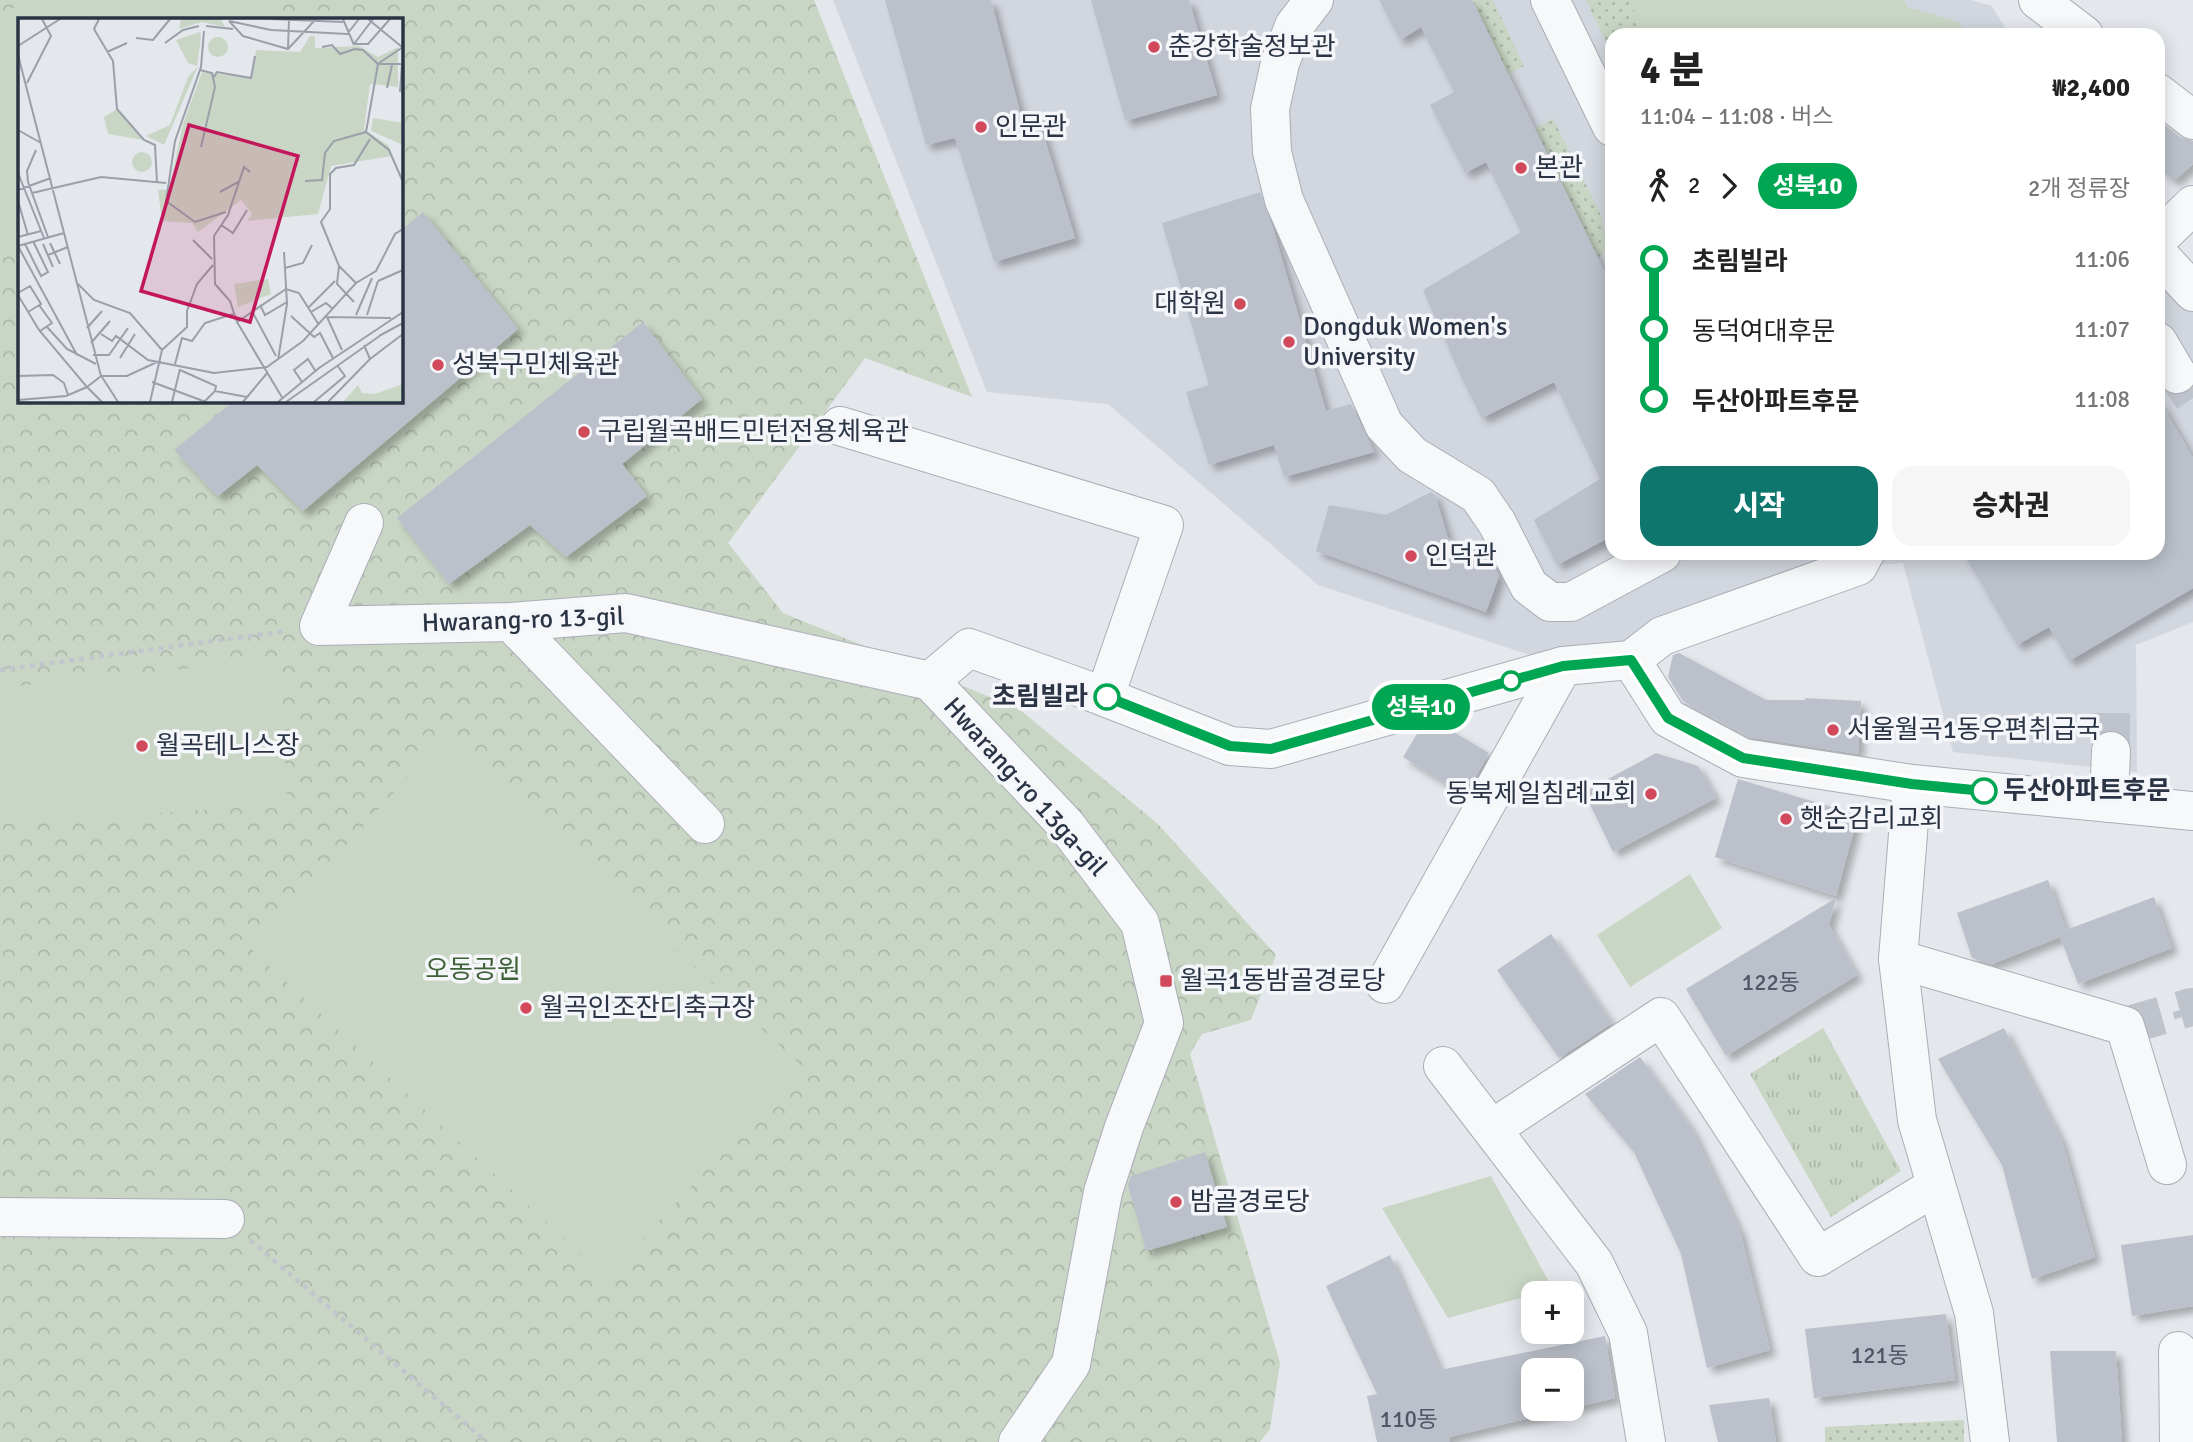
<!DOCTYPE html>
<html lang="ko">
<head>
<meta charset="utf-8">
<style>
	body { margin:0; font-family:Signika,"Noto Sans KR",sans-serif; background:#f6f6f6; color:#222; height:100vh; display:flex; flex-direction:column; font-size:26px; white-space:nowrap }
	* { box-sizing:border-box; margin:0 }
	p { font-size:23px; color:#767676 }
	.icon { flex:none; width:38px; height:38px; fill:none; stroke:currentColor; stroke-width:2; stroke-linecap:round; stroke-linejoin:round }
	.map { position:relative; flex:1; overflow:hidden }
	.panel { position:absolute; left:1605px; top:28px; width:560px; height:532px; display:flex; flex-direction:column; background:#fff; border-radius:21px; box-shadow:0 4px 18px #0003 }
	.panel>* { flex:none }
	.badge { padding:0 14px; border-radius:23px; font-size:24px; line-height:46px }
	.controls { position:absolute; left:1521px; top:1281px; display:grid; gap:14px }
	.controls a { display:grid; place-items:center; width:63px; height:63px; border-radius:14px; background:#fff; box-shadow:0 4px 18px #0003; font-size:35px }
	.map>.badge { position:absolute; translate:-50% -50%; box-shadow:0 0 0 4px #fff }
	.legs { display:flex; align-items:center; gap:10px; height:77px; padding:0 35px; font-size:23px }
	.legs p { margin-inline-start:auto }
	.headline { display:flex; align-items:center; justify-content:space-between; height:119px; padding:0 35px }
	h1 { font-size:38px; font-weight:800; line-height:52px }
	.primary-button { display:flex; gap:14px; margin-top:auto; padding:14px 35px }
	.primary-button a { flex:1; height:80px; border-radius:21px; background:#0f766e; color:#fff; font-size:28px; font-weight:800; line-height:80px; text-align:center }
	.primary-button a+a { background:#f6f6f6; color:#222 }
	ul { padding:0 35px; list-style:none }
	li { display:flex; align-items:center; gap:24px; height:70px; font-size:26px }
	li i { display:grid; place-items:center; width:10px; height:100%; margin:0 9px; background:currentColor }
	li i::after { content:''; width:18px; height:18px; margin:-9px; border:5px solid; border-radius:50%; background:#fff }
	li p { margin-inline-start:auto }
	li:first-child i { background:linear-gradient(#0000 50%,currentColor 0) }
	li:last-child i { background:linear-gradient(currentColor 50%,#0000 0) }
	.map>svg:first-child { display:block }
</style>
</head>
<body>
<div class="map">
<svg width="2193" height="1442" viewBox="0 0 2193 1442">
	<defs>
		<pattern id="grass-dots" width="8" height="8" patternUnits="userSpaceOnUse" patternTransform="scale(1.75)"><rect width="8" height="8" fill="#c9d6c5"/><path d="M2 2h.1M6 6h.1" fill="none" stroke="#adb8ab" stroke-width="1.8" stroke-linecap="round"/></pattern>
		<pattern id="forest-crowns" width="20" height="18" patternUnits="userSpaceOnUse" patternTransform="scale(1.75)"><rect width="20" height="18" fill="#c9d6c5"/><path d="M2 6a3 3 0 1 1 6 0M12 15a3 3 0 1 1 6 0" fill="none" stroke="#adb8ab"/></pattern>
		<pattern id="park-tufts" width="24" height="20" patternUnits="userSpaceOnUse" patternTransform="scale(1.75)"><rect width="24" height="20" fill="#c9d6c5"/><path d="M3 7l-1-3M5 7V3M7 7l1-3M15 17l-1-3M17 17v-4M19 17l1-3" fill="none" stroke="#adb8ab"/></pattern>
		<filter id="shadow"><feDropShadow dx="6" dy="6" stdDeviation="3.5" flood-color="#0004"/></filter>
	</defs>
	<rect width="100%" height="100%" fill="#e4e7ec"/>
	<path fill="#d2d6de" d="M833,0H1970L1992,6L2009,35H1612V553H2158V254L2193,292V622L2136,645L2137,772L1953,752L1903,563L1858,566L1563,666L1318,585L1108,404L987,392Z"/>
	<g fill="url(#grass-dots)">
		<path d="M1472,0H1493L1524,66L1508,74Z"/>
		<path d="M1586,0H1629L1646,35H1612V55Z"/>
		<path d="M1553,118L1600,213L1606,235L1605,251L1598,258L1535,128Z"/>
		<path d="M1964,1420V1442H1825V1427Z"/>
	</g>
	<path fill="url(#forest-crowns)" fill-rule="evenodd" d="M0,0H814L972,397L865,358L728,543L783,613L1019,709L1158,824L1276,955L1251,1020L1202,1034L1190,1054L1280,1363L1270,1429L1260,1442H0ZM19,19H401V401H19Z"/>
	<path fill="url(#park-tufts)" d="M1823,1028L1901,1171L1831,1217L1750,1074Z"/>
	<g fill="#c9d6c5">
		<path d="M19,0H280L266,19H19V245L0,228V29Z"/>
		<path d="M1629,0H1904L1907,7L1959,22L1966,35H1646Z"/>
		<path d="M280,659L287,804L0,824V688Z"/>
		<path d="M445,737L802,1066L607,1278L251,949Z"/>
		<path d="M1690,874L1722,928L1630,987L1597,935Z"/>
		<path d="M1491,1176L1553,1289L1448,1318L1382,1208Z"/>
	</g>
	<g fill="#bbc0ca" filter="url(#shadow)">
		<path d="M885,0H991L1021,116L1037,113L1075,238L994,262L955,138L926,145Z"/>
		<path d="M1091,0H1189L1217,95L1125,121Z"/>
		<path d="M1379,0H1472L1612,287V536L1557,565L1534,520L1600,479L1554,382L1482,418L1462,379L1423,290L1521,232L1486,162L1465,173L1430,105L1454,92L1421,27L1400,40Z"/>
		<path d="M2158,120L2180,137L2193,141V164L2174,181L2158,167Z"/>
		<path d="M1260,192L1273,228L1326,411L1351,404L1374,452L1284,477L1274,445L1209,465L1186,392L1209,385L1162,223Z"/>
		<path d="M423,212L518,329L303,511L257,465L218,496L174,450L234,401H401V230Z"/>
		<path d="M643,322L702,399L622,464L647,496L566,557L530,525L449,584L397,518Z"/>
		<path d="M2158,398L2193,458V588L2069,661L2049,627L2017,645L1963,553H2158Z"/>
		<path d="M1431,492L1435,495L1448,538L1489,555L1499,576L1486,612L1316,551L1329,505L1386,515Z"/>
		<path d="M1679,653L1766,700H1805V698L1861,701L1858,754L1750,737L1683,701L1668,677L1673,655Z"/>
		<path d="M1440,724L1489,753L1465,795L1403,757L1420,729Z"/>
		<path d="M1656,753L1698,766L1716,798L1613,852L1584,792Z"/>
		<path d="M1738,779L1858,815L1836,896L1715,857Z"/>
		<path d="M2048,880L2066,930L2154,897L2172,948L2078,984L2060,937L1992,964L1972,958L1957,913Z"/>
		<path d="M1836,898L1829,925L1857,975L1726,1056L1686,989Z"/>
		<path d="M1551,934L1612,1023L1559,1058L1497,970Z"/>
		<path d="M2004,1028L2062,1141L2095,1257L2032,1279L2002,1165L1938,1059Z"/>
		<path d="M1640,1057L1691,1127L1740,1231L1770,1350L1707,1368L1681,1254L1634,1152L1585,1094Z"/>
		<path d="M1205,1152L1227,1227L1146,1251L1128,1185L1131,1176Z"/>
		<path d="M2193,1235V1306L2132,1316L2121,1245Z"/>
		<path d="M1390,1255L1440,1370L1605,1336L1615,1398L1572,1408V1370H1533V1409H1568L1449,1437L1450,1442H1377L1367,1396L1377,1394L1326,1286Z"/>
		<path d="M1946,1314L1955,1380L1814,1398L1805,1329Z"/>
		<path d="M2050,1351H2116L2122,1442H2057Z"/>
		<path d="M1769,1398L1776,1442H1718L1709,1405Z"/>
	</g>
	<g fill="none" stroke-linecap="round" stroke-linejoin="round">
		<g stroke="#bfc3cb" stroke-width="38" stroke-dasharray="38 19" stroke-linecap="butt">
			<path d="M2177,374L2193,398"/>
			<path d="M2111,751V701"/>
			<path d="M2125,1026L2191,1007L2193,1014"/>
		</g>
		<defs>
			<g id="minor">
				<path d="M1314,0L1294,26L1280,63L1270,109L1272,152L1284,200L1384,425L1412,455L1478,495L1497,523L1529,586L1550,602H1571L1662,553"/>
				<path d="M1550,0L1612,127"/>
				<path d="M2038,0L2084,35"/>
				<path d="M2158,93L2193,120"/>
				<path d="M2158,239L2193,205"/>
				<path d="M2158,254L2193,292"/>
				<path d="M2158,342L2177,374"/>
				<path d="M840,426L1164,525L1105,696"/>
				<path d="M364,523L319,626L511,622L626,613L930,681"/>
				<path d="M511,622L705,824"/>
				<path d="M1631,660L1668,718L1743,758L1912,784L2193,811"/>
				<path d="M930,681L969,648L1084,689L1230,746L1271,749L1563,666L1631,660L1662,636L1858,566L1865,553"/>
				<path d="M930,681L1066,825L1140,923L1164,1023L1124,1127L1103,1192L1071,1364L1018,1442"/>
				<path d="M1912,784L1898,959L1917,1120L1974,1313L1990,1442"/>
				<path d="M2109,803L2111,751"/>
				<path d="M1898,959L2125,1026L2167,1165"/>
				<path d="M1385,984L1563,666"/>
				<path d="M1443,1066L1594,1263L1628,1333L1646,1442"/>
				<path d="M1492,1129L1661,1017L1818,1257L1936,1186"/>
				<path d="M0,1217L225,1219"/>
				<path d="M2178,1351L2179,1442"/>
			</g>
		</defs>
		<use href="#minor" stroke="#a9aeb7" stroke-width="40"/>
		<g stroke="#c2c5cb" stroke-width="4.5" stroke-dasharray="5 5" stroke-linecap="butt">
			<path d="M0,670L287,631"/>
			<path d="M250,1240L487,1442"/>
		</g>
		<use href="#minor" stroke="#f7f8fa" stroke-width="38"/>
	</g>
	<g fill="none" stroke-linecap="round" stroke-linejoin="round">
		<defs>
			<path id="line-1" d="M1107,697L1230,746L1271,749L1563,666L1631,660L1668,718L1743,758L1912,784L1984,791"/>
		</defs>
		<use href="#line-1" stroke="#fff" stroke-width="16"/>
		<use href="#line-1" stroke="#00a651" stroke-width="10"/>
	</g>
	<g fill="#d1495b" stroke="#f4f6f9" stroke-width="2.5">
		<circle cx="1154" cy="47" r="7"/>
		<circle cx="981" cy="127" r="7"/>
		<circle cx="1521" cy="168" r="7"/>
		<circle cx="1240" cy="304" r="7"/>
		<circle cx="1289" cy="342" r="7"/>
		<circle cx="438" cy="365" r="7"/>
		<circle cx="584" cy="432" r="7"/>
		<circle cx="1411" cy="556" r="7"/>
		<circle cx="1833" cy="730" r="7"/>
		<circle cx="142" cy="746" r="7"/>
		<circle cx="1651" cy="794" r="7"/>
		<circle cx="1786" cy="819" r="7"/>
		<rect x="1159" y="974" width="14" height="14" rx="3.5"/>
		<circle cx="526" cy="1008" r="7"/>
		<circle cx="1176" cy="1202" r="7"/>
	</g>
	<g fill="#fff" stroke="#00a651" stroke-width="3.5">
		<circle cx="1511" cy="681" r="9"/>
		<circle cx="1107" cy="697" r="12"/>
		<circle cx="1984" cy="791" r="12"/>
	</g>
	<g text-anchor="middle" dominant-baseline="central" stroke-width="7" stroke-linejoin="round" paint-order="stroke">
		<g font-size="23" fill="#4f5766">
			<text x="1771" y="982">122동</text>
			<text x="1880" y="1355">121동</text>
			<text x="1409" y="1419">110동</text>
		</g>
		<g font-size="26" fill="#2b3445" stroke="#f4f6f9" text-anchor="start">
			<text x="1168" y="47">춘강학술정보관</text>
			<text x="995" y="127">인문관</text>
			<text x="1535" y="168">본관</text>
			<text x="1226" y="304" text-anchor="end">대학원</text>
			<text x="1303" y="327">Dongduk Women's<tspan x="1303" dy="30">University</tspan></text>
			<text x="452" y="365">성북구민체육관</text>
			<text x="598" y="432">구립월곡배드민턴전용체육관</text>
			<text x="1425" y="556">인덕관</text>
			<text x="1847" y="730">서울월곡1동우편취급국</text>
			<text x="156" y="746">월곡테니스장</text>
			<text x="1637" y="794" text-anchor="end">동북제일침례교회</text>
			<text x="1800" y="819">햇순감리교회</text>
			<text x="1180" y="981">월곡1동밤골경로당</text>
			<text x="540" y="1008">월곡인조잔디축구장</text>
			<text x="1190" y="1202">밤골경로당</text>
		</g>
		<g font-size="26" fill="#2b3445" stroke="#f4f6f9">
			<text transform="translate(523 620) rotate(-2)">Hwarang-ro 13-gil</text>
			<text transform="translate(1025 787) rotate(48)">Hwarang-ro 13ga-gil</text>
		</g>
		<g font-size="26" font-weight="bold" fill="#2b3445" stroke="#f4f6f9" text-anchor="end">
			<text x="1088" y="697">초림빌라</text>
			<text x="2003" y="791" text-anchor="start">두산아파트후문</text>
		</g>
		<g font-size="26" fill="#3f6138" stroke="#f4f6f9">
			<text x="473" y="970">오동공원</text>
		</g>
	</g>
	<g transform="translate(18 18)">
		<rect width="385" height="385" fill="#e4e7ec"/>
		<path d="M180,48L146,127L128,118L152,107L170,59Z" fill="#c9d6c5"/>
		<path d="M163,1H203L207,9L184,4L161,11ZM292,18H297V30L341,28L360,39L380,29V69L352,66L346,111L371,128L374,138L313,148L300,196L229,203L234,196L223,182L180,214L174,205L144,203L140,172L151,171L165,106L184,54L234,60L238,32L282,34ZM385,366V384H325L340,367L344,375L357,376Z" fill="#c9d6c5"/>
		<path d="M182,14L183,19L179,48L170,45L158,22ZM99,91L126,122L90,116L86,99ZM288,91L294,118L287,126L277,117L276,96Z" fill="#c9d6c5"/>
		<path d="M190 29a10 10 0 1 1 20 0a10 10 0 1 1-20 0ZM355,100L385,105L383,126L353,113ZM218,118L228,120L224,145L213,142ZM270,128L292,154L278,165L256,137ZM114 144a10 10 0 1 1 20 0a10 10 0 1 1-20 0ZM203,137L214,156L182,176L170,156ZM250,261L253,276L220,289L216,266Z" fill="#c9d6c5"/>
		<path fill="none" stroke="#9a9fa9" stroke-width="2" d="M81,1L76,11L95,43L99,91L126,122L137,127L139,165M253,1L325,4M325,1L336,27M350,1L384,29M211,3L253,12L329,16L341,1M211,3L225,18L270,31L298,1M188,8L215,11M186,13L183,49L157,123L148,183L177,204L208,194M118,20L135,22L152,1M147,25L165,12L181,8M336,26H350L372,1M336,26L355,1M0,28L42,1M304,29L314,27L322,36L337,31M270,31L271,1M337,31L345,32L360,46H383M89,34L109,25M0,37L83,358L69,369L84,384M361,45L385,29M360,46L348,114L371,132L385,164M182,52L194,55L197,69L183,129M196,59L199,54L233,60L237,38M9,65L33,18L24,1M369,70L374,47M382,74L384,46M0,112L23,125M18,132L9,153L10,164L30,219M232,154L226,149L210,197L196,218L197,266L212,283L219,304L265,381M0,155L26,220M287,163L304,162L307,135L316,123L348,114M0,172L33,160M202,174L222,163M14,175L83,159L148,165M0,183L10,217M203,207L215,215L229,192M0,219L23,213M175,222L194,241M32,225L42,246M7,226L23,258L30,254L15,223M25,226L35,249M0,228L59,337M0,228L46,215M30,237L50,229M321,248L338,265M267,250L285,245L294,227M360,263L385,252M60,266L76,282L112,295L144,332M0,275L12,268L23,286L10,294M0,277L21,312L69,369L48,378L0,382M336,284L319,266L321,248L303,204L312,191V156L318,150L336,147L352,121M21,287L34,305L22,313M242,287L247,297L269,284M291,289L317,263M234,293L258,338M293,294L308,285L315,291M338,297L354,260M349,297L360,263M273,298L296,319L302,315L315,340M219,304L268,271L281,275L301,307M29,309L49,331L78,346M69,310L84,293M83,316L94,323L98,318L130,342L196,355L249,349L285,323L338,265L358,253L377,216L385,211M361,318L385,305M73,325L92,303M324,332L309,299L373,300M75,337H91L110,310M102,340L117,316M352,341L385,316M260,342L269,286L266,234M157,346L164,320L174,323L187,305L215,296M162,352L198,368L197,373M0,358L35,357L46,365L50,377M83,358H109L139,344M84,359L100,384M134,364L188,384M284,364L276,352L290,341L298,354M132,384L144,332L169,309V293L179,266L195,247M154,384L162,351M186,384L197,373L229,379M225,384L250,354M260,384L301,350L385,294M268,384L363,317M296,384L327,358L319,347M310,384L352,341L346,327"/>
		<path fill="#c2185b" fill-opacity="0.15" stroke="#c2185b" stroke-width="3.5" d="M171,107L280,138L232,304L123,273Z"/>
		<rect width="385" height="385" fill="none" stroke="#2b3445" stroke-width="3.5"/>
	</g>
</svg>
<div class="controls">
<a>+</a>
<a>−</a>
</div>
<b class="badge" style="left:1421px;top:707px;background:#00a651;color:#fff">성북10</b>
<section class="panel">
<div class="headline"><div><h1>4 분</h1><p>11:04 – 11:08 · 버스</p></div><b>₩2,400</b></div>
<div class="legs"><svg class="icon" aria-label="walk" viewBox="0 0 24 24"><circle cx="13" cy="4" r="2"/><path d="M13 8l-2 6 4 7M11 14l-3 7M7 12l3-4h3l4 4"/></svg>2<svg class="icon" aria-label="forward" viewBox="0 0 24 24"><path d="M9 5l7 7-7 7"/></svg><b class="badge" style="background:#00a651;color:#fff">성북10</b><p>2개 정류장</p></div>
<ul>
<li><i style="color:#00a651"></i><b>초림빌라</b><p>11:06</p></li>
<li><i style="color:#00a651"></i><span>동덕여대후문</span><p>11:07</p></li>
<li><i style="color:#00a651"></i><b>두산아파트후문</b><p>11:08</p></li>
</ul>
<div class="primary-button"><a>시작</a><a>승차권</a></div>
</section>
</div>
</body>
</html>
